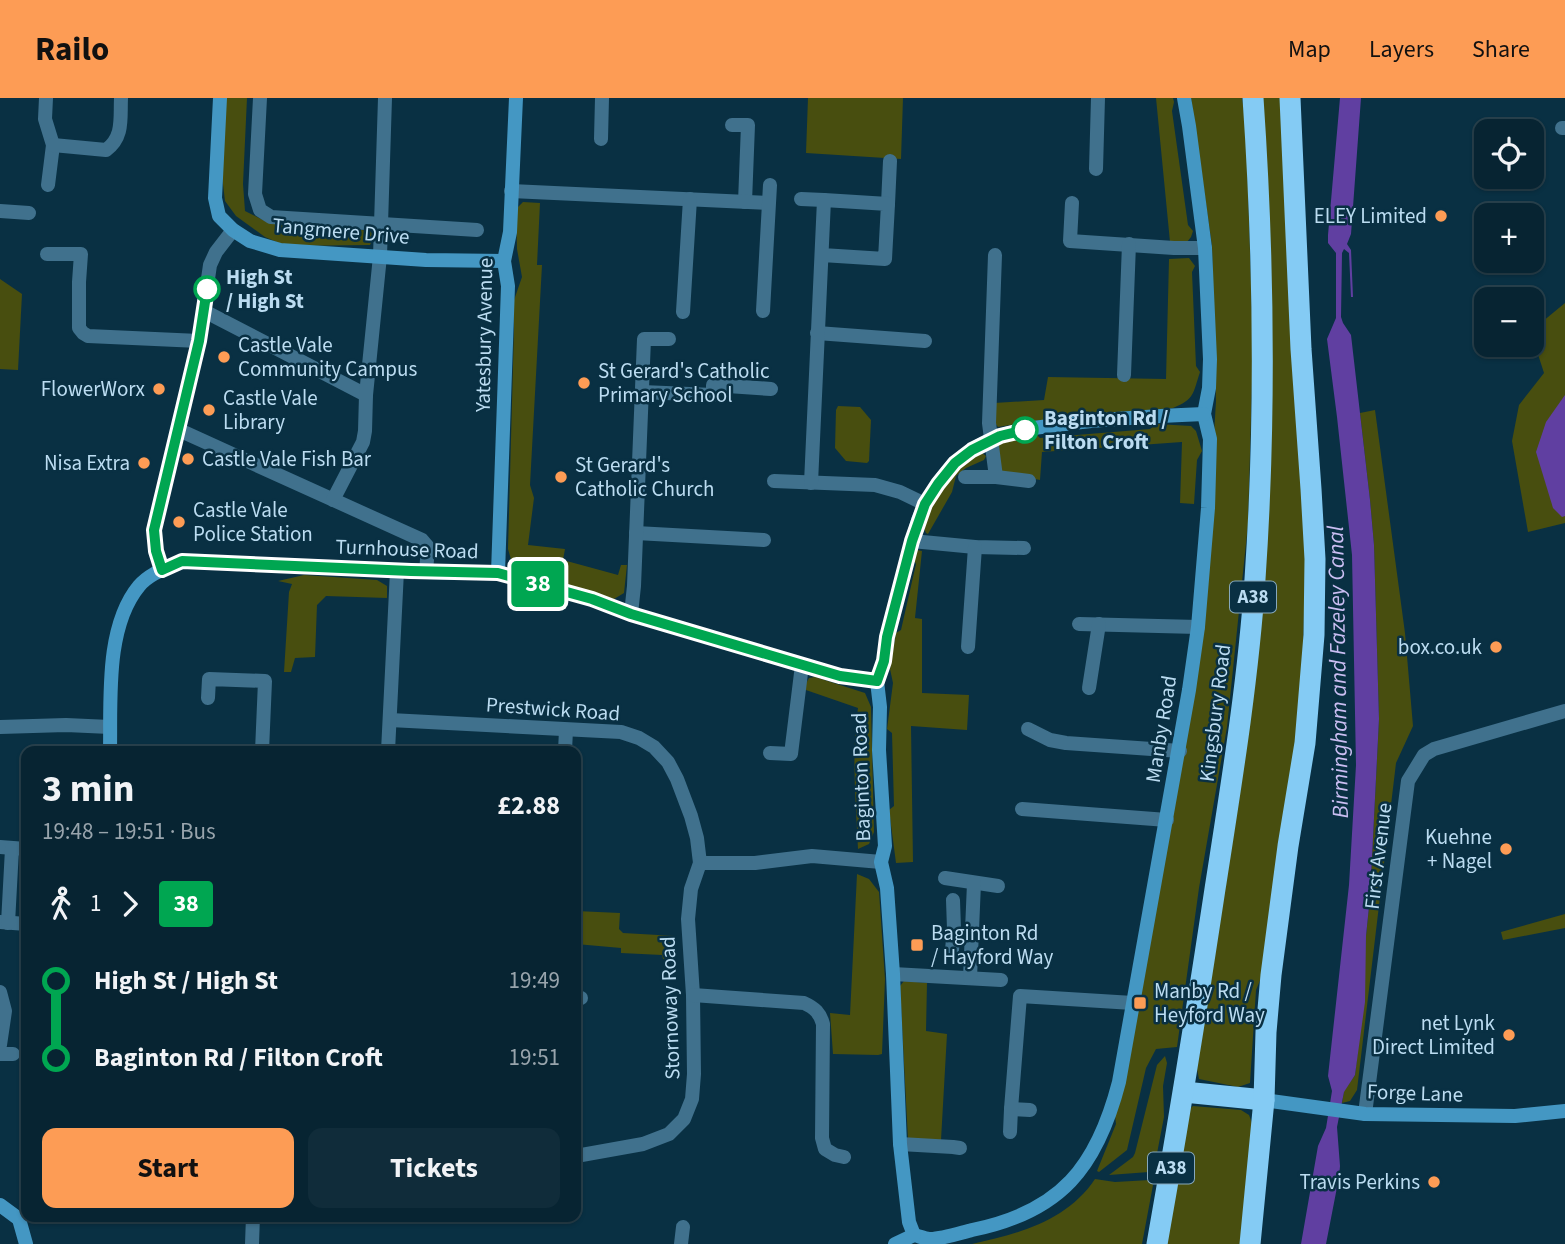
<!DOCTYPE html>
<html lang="en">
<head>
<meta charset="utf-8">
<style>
	body { margin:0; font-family:"Source Sans 3",sans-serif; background:#102c3a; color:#f1f3f6; height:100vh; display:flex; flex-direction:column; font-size:26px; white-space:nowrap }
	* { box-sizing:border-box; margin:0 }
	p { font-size:23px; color:#98a4ac }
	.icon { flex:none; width:38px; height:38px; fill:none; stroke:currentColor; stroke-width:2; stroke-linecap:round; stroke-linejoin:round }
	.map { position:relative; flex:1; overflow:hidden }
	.details { position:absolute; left:21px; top:648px; width:560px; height:476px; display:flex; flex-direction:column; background:#072432; border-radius:14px; box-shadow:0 2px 5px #0004,0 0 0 2px #28414d }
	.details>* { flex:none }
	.badge { padding:0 14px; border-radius:5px; font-size:24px; line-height:46px }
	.fabs { position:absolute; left:1474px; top:21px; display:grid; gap:14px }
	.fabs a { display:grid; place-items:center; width:70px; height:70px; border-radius:14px; background:#072432; box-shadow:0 2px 5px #0004,0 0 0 2px #28414d; font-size:35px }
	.map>.badge { position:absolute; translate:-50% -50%; box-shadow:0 0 0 4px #fff }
	.legs { display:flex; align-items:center; gap:10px; height:77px; padding:0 21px; font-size:23px }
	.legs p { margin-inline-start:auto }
	.summary { display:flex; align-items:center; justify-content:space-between; height:119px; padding:0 21px }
	h1 { font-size:38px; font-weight:700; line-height:52px }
	.button { display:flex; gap:14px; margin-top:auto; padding:14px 21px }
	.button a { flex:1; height:80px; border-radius:14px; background:#fd9c55; color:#111; font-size:28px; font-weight:700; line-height:80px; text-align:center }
	.button a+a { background:#102c3a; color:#f1f3f6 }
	ul { padding:0 21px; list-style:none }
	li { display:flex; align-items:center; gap:24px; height:77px; font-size:26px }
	li i { display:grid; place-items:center; width:10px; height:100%; margin:0 9px; background:currentColor }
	li i::after { content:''; width:18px; height:18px; margin:-9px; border:5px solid; border-radius:50%; background:#072432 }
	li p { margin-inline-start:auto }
	li:first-child i { background:linear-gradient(#0000 50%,currentColor 0) }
	li:last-child i { background:linear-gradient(currentColor 50%,#0000 0) }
	header { display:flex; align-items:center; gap:42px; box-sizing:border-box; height:98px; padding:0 35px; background:#fd9c55; color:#111 }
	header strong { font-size:33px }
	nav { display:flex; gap:38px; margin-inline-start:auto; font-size:24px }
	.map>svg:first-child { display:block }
</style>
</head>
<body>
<header>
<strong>Railo</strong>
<nav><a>Map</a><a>Layers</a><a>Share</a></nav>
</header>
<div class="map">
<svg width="1565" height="1146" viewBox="0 0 1565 1146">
	<rect width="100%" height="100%" fill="#093043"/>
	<g fill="#484e0f">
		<path d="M225,0H247L243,86L245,113L269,125L299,128L302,138L352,139L353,131L370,133L374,138L370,147L286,148L265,139L236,118L225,103L222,78Z"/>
		<path d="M808,0H903L901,61L806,55Z"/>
		<path d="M1156,0H1173L1174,4L1172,13L1188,127L1193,133L1191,139L1187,144H1170Z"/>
		<path d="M1191,0H1242L1246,28L1253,248L1248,426L1227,629L1199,790L1177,949L1156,951L1146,970L1127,1052L1099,1074L1097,1073L1116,1026L1115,1017L1203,519L1216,303L1212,148Z"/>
		<path d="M1257,0H1280L1306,428L1303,557L1294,660L1264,873L1256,892L1250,985L1238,989L1199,981L1197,971L1240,694L1264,493Z"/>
		<path d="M523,104L540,105L537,167H542L530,387L534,400L528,447L565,451L563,462L618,477L621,467H627L624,495L614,501L526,477L512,465L508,451L514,231L513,205L522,179L517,151L516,111Z"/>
		<path d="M1189,160L1195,168L1192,174L1196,268L1200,274C1193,295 1195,301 1173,310L1067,318L998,329L995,325L994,305L1044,302L1048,279L1166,281L1169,161Z"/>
		<path d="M0,181L22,196L18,272L0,271Z"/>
		<path d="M1565,205V425L1528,434L1512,343L1519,307L1544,275L1534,244H1531V233Z"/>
		<path d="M838,308L860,309L871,322L869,363L867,365L846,363L835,350L836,312Z"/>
		<path d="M1375,312L1405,535L1413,628L1396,665L1357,992L1350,1003L1342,1005L1344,993L1355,977L1360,933L1366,838L1370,799L1379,621L1374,447L1370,402L1360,315Z"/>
		<path d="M1157,326L1191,328L1196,333L1202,353L1197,362L1194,406L1180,405L1182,344L1042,354L1040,382L999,374L995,352L999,346L1037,337L1040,340L1150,331Z"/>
		<path d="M982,355L986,358L984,362L966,370L956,378L952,394L928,436L926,435C925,433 924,431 924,429C923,417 953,377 963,368C969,363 975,358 982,355Z"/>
		<path d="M917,452L922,453L915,520L922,521V595L969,597L967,632L911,628L913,764L896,765L889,712L894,708L892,635L887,631L893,585L890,571L896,535L901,532L916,466L914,462Z"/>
		<path d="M304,477L377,482L387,488V500L326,498L317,507L315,559L295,560L291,574H284L289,494L292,486L278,483Z"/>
		<path d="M815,579L865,595L871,609L874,734L869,746L858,751C856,705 851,656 858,610L803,591L809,580Z"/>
		<path d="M857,776L869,781L879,794L885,881L882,956L878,957L833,956L830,915L850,917Z"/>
		<path d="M576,813L620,815L619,831L623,835L676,838L675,863L663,861L662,857L621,855V850L576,846Z"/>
		<path d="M1565,816V830L1503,842L1501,834Z"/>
		<path d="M904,883L927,885L926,933L947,936L941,1042L908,1041L900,888Z"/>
		<path d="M1165,958L1167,965L1163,988L1164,1019L1154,1071L1149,1074L1109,1077L1133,1059L1135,1055L1157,967Z"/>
		<path d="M1193,1008L1241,1012L1249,1017L1252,1025L1240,1146H1164L1188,1012Z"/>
		<path d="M1095,1081L1115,1084L1150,1082L1153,1087L1142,1146H972C1018,1136 1067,1123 1095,1081Z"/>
	</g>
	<g fill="#603fa1">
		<path d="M1340,0H1361L1351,136L1347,146L1351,152L1353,199H1351L1349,155L1344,151L1342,155L1341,219L1343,225L1351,237L1370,402L1374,447L1379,621L1370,799L1366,838L1365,904L1355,977L1344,994L1337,1029L1340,1068L1339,1079L1326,1146H1301L1318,1048L1326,1030L1332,993L1328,978L1349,787L1356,667L1352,457L1337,319L1327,241L1336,220V155L1328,145V137Z"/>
		<path d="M1565,297V418L1562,419L1553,410L1536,354L1546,324Z"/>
	</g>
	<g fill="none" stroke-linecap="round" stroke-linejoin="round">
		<g stroke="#40718d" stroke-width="14">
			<path d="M46,0L45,21L53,47L48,87"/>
			<path d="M260,0L255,96L260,112L271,119L477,132"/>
			<path d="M732,27H748L745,104"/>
			<path d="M1562,30H1565"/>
			<path d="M601,41L602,0"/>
			<path d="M53,47L106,52C124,39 120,20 121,0"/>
			<path d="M1096,71L1098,0"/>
			<path d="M511,93L768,105"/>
			<path d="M801,101L824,102"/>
			<path d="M1072,105L1070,143L1174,150H1205"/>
			<path d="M888,106L890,63"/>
			<path d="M0,113L29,115"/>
			<path d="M47,156H81L79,184V230L83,235L88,238L199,243"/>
			<path d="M995,157L989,325L996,379"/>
			<path d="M204,213L366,297"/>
			<path d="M763,213L770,87"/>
			<path d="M683,214L690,101"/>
			<path d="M817,235L925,243"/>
			<path d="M1124,277L1129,146"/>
			<path d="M642,294L713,297V287L771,291"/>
			<path d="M179,332L422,442L428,449L426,474"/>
			<path d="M965,379H996L1029,383"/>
			<path d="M774,383L875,387L900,394L925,406"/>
			<path d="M811,385L824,102L888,106L885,161L822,157"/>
			<path d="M333,402L363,344L365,333L366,297L380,158L385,0"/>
			<path d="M636,435L764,442"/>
			<path d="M912,443L975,449L1024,450"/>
			<path d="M162,472L156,453L154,432L199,243L210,167L216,154L233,132"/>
			<path d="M631,516L634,488L644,241H669"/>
			<path d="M1079,526L1198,529"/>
			<path d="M968,549L975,449"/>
			<path d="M1089,590L1099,526"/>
			<path d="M208,600L209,581L265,583L262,653"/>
			<path d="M390,622L621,634L639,640L654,649L668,664L677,681L691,718L697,740L700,765L691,791L688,821L693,897L694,976L692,1001L684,1021L669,1036L643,1046L576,1058"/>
			<path d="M0,629L66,627L110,629"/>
			<path d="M1028,631L1050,642L1066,645L1180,653"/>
			<path d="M388,653L397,473"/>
			<path d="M565,653L566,632"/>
			<path d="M770,655L791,656L802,567"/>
			<path d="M1022,711L1167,722"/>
			<path d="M0,749L26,751"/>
			<path d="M700,765H755L812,758L881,764"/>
			<path d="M945,780L998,788"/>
			<path d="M0,824L26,826"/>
			<path d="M8,825L12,751"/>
			<path d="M952,852L954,831L953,802"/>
			<path d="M893,876L1001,882"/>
			<path d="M970,880L974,785"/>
			<path d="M0,894L5,913L0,947"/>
			<path d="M693,897L804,905C815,910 820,915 823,926L822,1040L825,1051L835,1057L844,1059"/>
			<path d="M576,900H581"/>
			<path d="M0,956H13"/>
			<path d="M1011,1011L1030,1012"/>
			<path d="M1365,1016L1408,683L1424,657L1434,651L1565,613"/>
			<path d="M1010,1034L1011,1011L1020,898L1133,905"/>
			<path d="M900,1046L953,1049L960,1050"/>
			<path d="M252,1146L253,1118"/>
			<path d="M681,1146L683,1129"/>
		</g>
		<g stroke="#4497c3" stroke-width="14">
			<path d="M220,0L215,100L219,118L233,132L250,143L280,152L426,162L504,163"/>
			<path d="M498,475L508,188L504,163L510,134L516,0"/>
			<path d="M110,653C111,602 105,529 139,488C150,475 167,470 182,463L426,474L498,475L592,501L631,516L840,578L877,583"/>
			<path d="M1264,1002L1365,1016L1515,1018L1565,1013"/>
			<path d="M0,1107L19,1121L26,1146"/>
			<path d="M914,1137C919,1138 925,1141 930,1141C942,1141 960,1135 972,1132C1061,1114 1097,1069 1119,984L1189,592L1198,529L1208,410L1210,341L1204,316L1209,290L1210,261L1205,150L1189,28L1184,0"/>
			<path d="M914,1137L909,1124L900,1046L893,876L887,790L881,764L885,748L879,652L880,609L877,583L884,563L887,539L918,422C927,402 939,380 956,364C967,354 982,345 997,339C1018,331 1042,329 1065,326C1111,320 1157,318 1204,316"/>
			<path d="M895,1146L914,1137"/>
		</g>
		<g stroke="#84cbf4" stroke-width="21">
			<path d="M1184,994L1264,1002"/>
			<path d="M1157,1146C1178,1028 1197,910 1215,791C1231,688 1248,585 1255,481C1266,321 1264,160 1253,0"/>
			<path d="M1250,1146L1264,1002L1266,934L1271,877L1288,748L1305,645L1314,537L1315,461L1311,391L1301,251L1290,0"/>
		</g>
	</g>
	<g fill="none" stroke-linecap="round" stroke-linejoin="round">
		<defs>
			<path id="line-1" d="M207,191L199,243L154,432L156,453L162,472L182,463L411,473L498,475L592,501L631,516L840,578L877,583L884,563L887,539L912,443L925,406L938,386L955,365L972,352L1000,338L1025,332"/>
		</defs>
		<use href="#line-1" stroke="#fff" stroke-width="16"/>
		<use href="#line-1" stroke="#00a651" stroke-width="10"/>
	</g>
	<g fill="#fd9c55" stroke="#093043" stroke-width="2.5">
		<circle cx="1441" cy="118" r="7"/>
		<circle cx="224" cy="259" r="7"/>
		<circle cx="584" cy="285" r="7"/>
		<circle cx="159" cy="291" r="7"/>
		<circle cx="209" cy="312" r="7"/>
		<circle cx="188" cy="361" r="7"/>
		<circle cx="144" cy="365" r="7"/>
		<circle cx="561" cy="379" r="7"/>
		<circle cx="179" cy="424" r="7"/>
		<circle cx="1496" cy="549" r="7"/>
		<circle cx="1506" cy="751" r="7"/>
		<rect x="910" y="840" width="14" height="14" rx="3.5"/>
		<rect x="1133" y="898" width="14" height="14" rx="3.5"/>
		<circle cx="1509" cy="937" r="7"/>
		<circle cx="1434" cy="1084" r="7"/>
	</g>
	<g fill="#fff" stroke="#00a651" stroke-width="3.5">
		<circle cx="207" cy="191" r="12"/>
		<circle cx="1025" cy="332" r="12"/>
	</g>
	<g text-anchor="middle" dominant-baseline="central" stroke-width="5" stroke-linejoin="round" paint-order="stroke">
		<g fill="#093043" stroke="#86a8bd" stroke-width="2">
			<rect x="1230" y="483.5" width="46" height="31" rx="5"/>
			<rect x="1148" y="1054.5" width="46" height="31" rx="5"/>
		</g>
		<g font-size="19" font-weight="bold" fill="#bbdcf1">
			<text x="1253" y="499">A38</text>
			<text x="1171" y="1070">A38</text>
		</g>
		<g font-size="21" fill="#bbdcf1" stroke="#093043" text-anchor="start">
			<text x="1427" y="118" text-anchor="end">ELEY Limited</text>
			<text x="238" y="247">Castle Vale<tspan x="238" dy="24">Community Campus</tspan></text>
			<text x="598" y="273">St Gerard's Catholic<tspan x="598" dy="24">Primary School</tspan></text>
			<text x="145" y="291" text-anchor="end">FlowerWorx</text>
			<text x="223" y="300">Castle Vale<tspan x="223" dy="24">Library</tspan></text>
			<text x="202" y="361">Castle Vale Fish Bar</text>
			<text x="130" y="365" text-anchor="end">Nisa Extra</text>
			<text x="575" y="367">St Gerard's<tspan x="575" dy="24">Catholic Church</tspan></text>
			<text x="193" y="412">Castle Vale<tspan x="193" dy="24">Police Station</tspan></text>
			<text x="1482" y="549" text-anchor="end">box.co.uk</text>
			<text x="1492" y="739" text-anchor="end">Kuehne<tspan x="1492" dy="24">+ Nagel</tspan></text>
			<text x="931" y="835">Baginton Rd<tspan x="931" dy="24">/ Hayford Way</tspan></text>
			<text x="1154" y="893">Manby Rd /<tspan x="1154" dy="24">Heyford Way</tspan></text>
			<text x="1495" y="925" text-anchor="end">net Lynk<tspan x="1495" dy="24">Direct Limited</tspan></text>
			<text x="1420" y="1084" text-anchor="end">Travis Perkins</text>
		</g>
		<g font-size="21" fill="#bbdcf1" stroke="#093043">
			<text transform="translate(341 133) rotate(5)">Tangmere Drive</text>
			<text transform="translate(484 237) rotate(-89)">Yatesbury Avenue</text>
			<text transform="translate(407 451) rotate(2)">Turnhouse Road</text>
			<text transform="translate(553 611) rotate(4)">Prestwick Road</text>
			<text transform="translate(1215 615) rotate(-83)">Kingsbury Road</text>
			<text transform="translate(1161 631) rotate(-81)">Manby Road</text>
			<text transform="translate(861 679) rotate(-92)">Baginton Road</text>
			<text transform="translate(1378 758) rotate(-83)">First Avenue</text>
			<text transform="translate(670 910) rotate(-92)">Stornoway Road</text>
			<text transform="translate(1415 995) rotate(2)">Forge Lane</text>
		</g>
		<g font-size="21" font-weight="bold" fill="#bbdcf1" stroke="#093043" text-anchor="start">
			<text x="226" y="179">High St<tspan x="226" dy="24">/ High St</tspan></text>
			<text x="1044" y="320">Baginton Rd /<tspan x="1044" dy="24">Filton Croft</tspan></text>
		</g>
		<g font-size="23" font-style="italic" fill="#cabef2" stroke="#093043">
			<text transform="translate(1338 574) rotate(-91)">Birmingham and Fazeley Canal</text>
		</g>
	</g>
</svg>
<div class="fabs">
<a><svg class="icon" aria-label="locate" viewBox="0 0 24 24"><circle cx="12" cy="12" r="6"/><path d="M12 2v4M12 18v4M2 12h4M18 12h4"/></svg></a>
<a>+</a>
<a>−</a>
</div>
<b class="badge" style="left:538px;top:486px;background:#00a651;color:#fff">38</b>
<section class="details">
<div class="summary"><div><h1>3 min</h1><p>19:48 – 19:51 · Bus</p></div><b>£2.88</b></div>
<div class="legs"><svg class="icon" aria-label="walk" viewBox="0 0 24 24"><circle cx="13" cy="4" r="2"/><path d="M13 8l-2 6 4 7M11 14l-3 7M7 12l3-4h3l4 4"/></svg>1<svg class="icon" aria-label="forward" viewBox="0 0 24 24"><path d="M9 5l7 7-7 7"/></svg><b class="badge" style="background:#00a651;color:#fff">38</b></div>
<ul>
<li><i style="color:#00a651"></i><b>High St / High St</b><p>19:49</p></li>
<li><i style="color:#00a651"></i><b>Baginton Rd / Filton Croft</b><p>19:51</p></li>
</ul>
<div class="button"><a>Start</a><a>Tickets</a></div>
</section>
</div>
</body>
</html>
